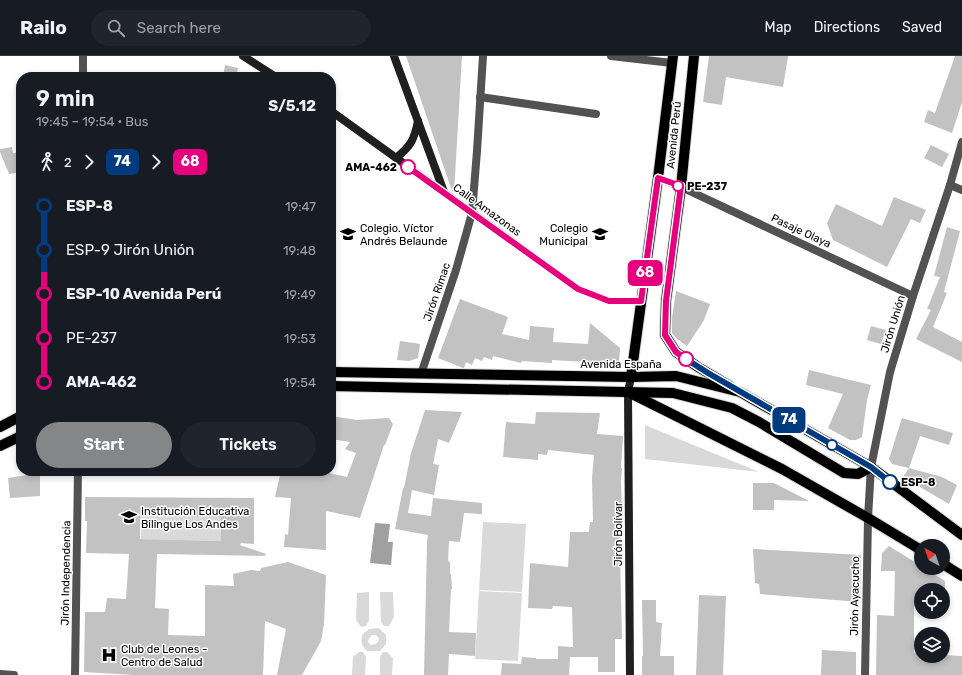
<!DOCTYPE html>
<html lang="en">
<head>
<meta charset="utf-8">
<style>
	body { margin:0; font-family:Rubik,sans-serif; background:#20242c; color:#f1f3f6; height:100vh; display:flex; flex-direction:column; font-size:15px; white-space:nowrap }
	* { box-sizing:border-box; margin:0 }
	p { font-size:13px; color:#9ea1a6 }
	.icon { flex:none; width:22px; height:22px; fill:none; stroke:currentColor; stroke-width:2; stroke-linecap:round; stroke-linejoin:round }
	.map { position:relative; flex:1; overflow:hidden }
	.side { position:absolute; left:16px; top:16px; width:320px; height:404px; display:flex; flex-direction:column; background:#171b24; border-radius:16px; box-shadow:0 2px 6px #0003 }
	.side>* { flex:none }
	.badge { padding:0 8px; border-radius:6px; font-size:14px; line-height:26px }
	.needle { width:26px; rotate:320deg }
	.tools { position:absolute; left:914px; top:483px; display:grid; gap:8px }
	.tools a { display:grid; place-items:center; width:36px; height:36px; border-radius:50%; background:#171b24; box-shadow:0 2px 6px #0003; font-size:20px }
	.map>.badge { position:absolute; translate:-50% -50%; box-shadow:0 0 0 2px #fff }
	.legs { display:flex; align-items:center; gap:6px; height:44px; padding:0 20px; font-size:13px }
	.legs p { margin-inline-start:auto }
	.overview { display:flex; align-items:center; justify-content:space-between; height:68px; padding:0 20px }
	h1 { font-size:22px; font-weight:600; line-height:30px }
	.cta { display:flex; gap:8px; margin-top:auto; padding:8px 20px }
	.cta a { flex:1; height:46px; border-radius:24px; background:#858687; color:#fff; font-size:16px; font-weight:600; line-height:46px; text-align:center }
	.cta a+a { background:#20242c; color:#f1f3f6 }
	ul { padding:0 20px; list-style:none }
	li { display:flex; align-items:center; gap:14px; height:44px; font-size:15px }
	li i { display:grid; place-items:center; width:6px; height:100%; margin:0 5px; background:currentColor }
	li i::after { content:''; width:10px; height:10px; margin:-5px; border:3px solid; border-radius:50%; background:#171b24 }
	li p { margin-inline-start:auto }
	li:first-child i { background:linear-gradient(#0000 50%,currentColor 0) }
	li:last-child i { background:linear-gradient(currentColor 50%,#0000 0) }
	header { display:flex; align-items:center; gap:24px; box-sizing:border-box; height:56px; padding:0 20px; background:#171b24; border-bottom:1px solid #363941 }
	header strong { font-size:19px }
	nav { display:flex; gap:22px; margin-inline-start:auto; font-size:14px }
	.search { width:280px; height:36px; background:#20242c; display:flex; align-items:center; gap:10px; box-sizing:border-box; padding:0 14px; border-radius:22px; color:#9ea1a6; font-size:15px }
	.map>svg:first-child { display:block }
</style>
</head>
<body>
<header>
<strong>Railo</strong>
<div class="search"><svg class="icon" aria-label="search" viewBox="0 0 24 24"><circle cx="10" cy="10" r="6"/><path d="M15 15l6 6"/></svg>Search here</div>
<nav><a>Map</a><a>Directions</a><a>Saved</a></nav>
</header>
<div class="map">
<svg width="962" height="619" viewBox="0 0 962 619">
	<rect width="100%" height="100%" fill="#fff"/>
	<g fill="#d9d9d9" fill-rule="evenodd">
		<path d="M645,369L759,416L645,403Z"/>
		<path d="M140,460L221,461V485L141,483Z"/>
		<path d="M483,466L526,468L522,536L479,534Z"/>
		<path d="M479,535L522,537L518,605L475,603Z"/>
		<path d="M369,536V565L366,570L361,571L356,564L357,537Z"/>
		<path d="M380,536H393L394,561L389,570H384L381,566Z"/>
		<path d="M379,572L386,579V588L380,595H367L362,589V579L369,573ZM372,579H376L379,582L378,586L375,588L371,589L368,586L369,582Z"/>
		<path d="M359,596H363L366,601L365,619H352L353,601Z"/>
		<path d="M383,596H387L393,602L392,619H380V601Z"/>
	</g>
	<path fill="#a0a0a0" d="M375,467L390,468L388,486H393L391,509L370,507Z"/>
	<g fill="#c2c2c2" fill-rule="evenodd">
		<path d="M406,0H462L454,137L452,135Z"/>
		<path d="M709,0H788L783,31L726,21L722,49L703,46Z"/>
		<path d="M955,0H962V46L952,77L924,66L928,54L935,57Z"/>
		<path d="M225,9L238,12L236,21H223Z"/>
		<path d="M931,89L949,98L942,111L924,102Z"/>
		<path d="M12,91L13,97L21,96V116L9,118L0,96V93Z"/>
		<path d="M894,141L926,154L920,167L911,163L887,211L833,184L827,167L836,148L882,170Z"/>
		<path d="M947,171L960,175L944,236L947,237L933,271L962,286V306L916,283L931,254L927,253L940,221L934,220Z"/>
		<path d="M676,235L710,248L704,264L687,290L677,283L672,277V262Z"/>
		<path d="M460,243L508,261L502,278L529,284L530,270L554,272L553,286L588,288L590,267L620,292L619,308L552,304V307L522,305L521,307L493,300L492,304L484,301L482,305L475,302L472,309L466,306L464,312H463L438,302Z"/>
		<path d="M871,270L886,274L881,288L867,284Z"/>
		<path d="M400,285L420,288L418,302L409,305L397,304Z"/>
		<path d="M809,314L871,329L867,344L862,381L856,384H850L828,372L843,338L806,329Z"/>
		<path d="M425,354L462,356L449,387L438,383L433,408L439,409L434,439L412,434L408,457L431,460L433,442L482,447V458L464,457L460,486L449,485L448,505L450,506V518H451L452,533H451L449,576L476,577L475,600L449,598L448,619H424L427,486L428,479L395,473L403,432H404L411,397Z"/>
		<path d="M536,356L600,357L597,378L623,380L621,412H622L621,425L622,456L620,498L622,583H615V616H598V601H570L569,619H501L502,607L521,608L522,601L536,602V603H558V590L573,591L572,551L553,550L552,553L528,552L530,507L568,511L570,476H589L590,466H593L592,422L594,399L548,394L547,399L538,398V404L503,401L506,366L535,368Z"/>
		<path d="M331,360L357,364L389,362L393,368L385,389H384L360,462L326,455V494L284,491L285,478L288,479L291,442L275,441L281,415H320L347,421L356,397L345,393L350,386L331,383Z"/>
		<path d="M902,362L953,377L949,389L920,380L909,412L892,408L889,403Z"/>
		<path d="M909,412L942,421L957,429L949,448L903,421Z"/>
		<path d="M40,417V440L10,442L8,422Z"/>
		<path d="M753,427H774L809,445L774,444V454H753Z"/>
		<path d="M85,441L254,442V488L241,487L240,489L266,498L265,500L157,498L155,552L169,553L168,579L205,580V529L234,530L233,518L251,514L260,515L261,512L288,506L326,519L324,568L321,585L302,619H277L286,573L265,565L263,619H134L84,616L85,556H105L107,542L126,543L129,498L86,497L87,465H85ZM140,460L221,461V485L140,483Z"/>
		<path d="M889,490L921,510V512H924L945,525V534H921V547H914V597H921V600H943V599L962,600V619H876L877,559L894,560L895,515H881L882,497Z"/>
		<path d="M753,493L861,499L860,546L760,538L759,528L755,527Z"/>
		<path d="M699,539L726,540L723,619H696Z"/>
		<path d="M642,544H656V566L662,567L660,600H674V619H642V600H643Z"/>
		<path d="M822,594L856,596V619H821Z"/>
	</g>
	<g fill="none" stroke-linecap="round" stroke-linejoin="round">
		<defs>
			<g id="primary">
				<path d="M694,0L681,131L666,245L665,279L676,296L698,311L730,330"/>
				<path d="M331,316L631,321L676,320L740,336L871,411L962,479"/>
				<path d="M631,321L658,122L673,0"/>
				<path d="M331,330L673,337L732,352L759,366L844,417L858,418L871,411"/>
				<path d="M632,338L782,413L868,462L921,494"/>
				<path d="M0,371L21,360"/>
				<path d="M0,390L21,380"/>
				<path d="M943,508L962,520"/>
			</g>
		</defs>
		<use href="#primary" stroke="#dbdbdb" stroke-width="12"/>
		<g stroke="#525252" stroke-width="8">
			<path d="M83,0V21"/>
			<path d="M611,0L672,7"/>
			<path d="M480,41L596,58"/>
			<path d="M658,122L681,131L913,240"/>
			<path d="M950,129L962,134"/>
			<path d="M421,318L456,214L472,157L477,95L483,0"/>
			<path d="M0,618L14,619"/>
			<path d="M75,619L78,415"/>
			<path d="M865,619L868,462L871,411L890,316L913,240L950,129L962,86"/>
		</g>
		<g stroke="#1f1f1f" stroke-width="8">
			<path d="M243,0L276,21"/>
			<path d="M394,0L444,136"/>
			<path d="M331,55L578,233L609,245H641"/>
			<path d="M396,102C411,90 414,84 418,65"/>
			<path d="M630,619L628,336L631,321"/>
		</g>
		<use href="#primary" stroke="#000" stroke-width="10"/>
	</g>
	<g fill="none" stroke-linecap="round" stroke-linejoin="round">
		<defs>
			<path id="line-1" d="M686,303L708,317L871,411L890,426"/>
			<path id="line-2" d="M408,111L578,233L609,245H641L658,122L681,130L666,245L665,279L676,296L686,303"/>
		</defs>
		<use href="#line-1" stroke="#fff" stroke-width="9"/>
		<use href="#line-2" stroke="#fff" stroke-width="9"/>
		<use href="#line-1" stroke="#003b80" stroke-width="6"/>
		<use href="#line-2" stroke="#e6007e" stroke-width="6"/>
	</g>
	<defs>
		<symbol id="school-bare" viewBox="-9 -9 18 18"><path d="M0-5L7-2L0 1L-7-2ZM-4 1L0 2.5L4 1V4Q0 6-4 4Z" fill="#000" stroke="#fff" stroke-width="2.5" paint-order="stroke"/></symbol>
		<symbol id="hospital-bare" viewBox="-9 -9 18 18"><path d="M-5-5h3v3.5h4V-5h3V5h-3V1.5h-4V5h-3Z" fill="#000" stroke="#fff" stroke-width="2.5" paint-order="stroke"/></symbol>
	</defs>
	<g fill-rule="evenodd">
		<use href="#school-bare" x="337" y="167" width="22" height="22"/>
		<use href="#school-bare" x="589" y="167" width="22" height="22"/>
		<use href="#school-bare" x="118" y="450" width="22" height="22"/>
		<use href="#hospital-bare" x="98" y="588" width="22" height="22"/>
	</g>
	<g fill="#fff" stroke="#e6007e" stroke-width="2">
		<circle cx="408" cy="111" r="7"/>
		<circle cx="678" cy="130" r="5"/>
		<circle cx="686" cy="303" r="7"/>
	</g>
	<g fill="#fff" stroke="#003b80" stroke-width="2">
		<circle cx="832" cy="389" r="5"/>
		<circle cx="890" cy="426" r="7"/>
	</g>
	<g text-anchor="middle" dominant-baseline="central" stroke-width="3" stroke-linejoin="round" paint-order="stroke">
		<g font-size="11" fill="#000" stroke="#fff">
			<text transform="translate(674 79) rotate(-84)">Avenida Perú</text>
			<text transform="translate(487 154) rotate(36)">Calle Amazonas</text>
			<text transform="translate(801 175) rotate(25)">Pasaje Olaya</text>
			<text transform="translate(437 236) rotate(-71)">Jirón Rimac</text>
			<text transform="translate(893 268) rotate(-73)">Jirón Unión</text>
			<text x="621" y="308">Avenida España</text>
			<text transform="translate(618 478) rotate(-90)">Jirón Bolívar</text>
			<text transform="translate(66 517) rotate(-89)">Jirón Independencia</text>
			<text transform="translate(855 540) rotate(-89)">Jirón Ayacucho</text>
		</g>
		<g font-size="11" font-weight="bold" fill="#000" stroke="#fff" text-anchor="start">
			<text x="397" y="111" text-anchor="end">AMA-462</text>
			<text x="687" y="130">PE-237</text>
			<text x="901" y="426">ESP-8</text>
		</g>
		<g font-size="11" fill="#000" stroke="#fff" text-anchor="start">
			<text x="360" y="172">Colegio. Víctor<tspan x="360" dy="13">Andrés Belaunde</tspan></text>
			<text x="588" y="172" text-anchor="end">Colegio<tspan x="588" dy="13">Municipal</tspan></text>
			<text x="141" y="455">Institución Educativa<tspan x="141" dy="13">Bilingue Los Andes</tspan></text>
			<text x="121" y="593">Club de Leones -<tspan x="121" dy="13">Centro de Salud</tspan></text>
		</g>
	</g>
</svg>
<div class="tools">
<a><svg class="needle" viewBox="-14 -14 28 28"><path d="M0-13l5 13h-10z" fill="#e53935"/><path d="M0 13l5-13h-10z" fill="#9ea1a6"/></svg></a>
<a><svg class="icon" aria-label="locate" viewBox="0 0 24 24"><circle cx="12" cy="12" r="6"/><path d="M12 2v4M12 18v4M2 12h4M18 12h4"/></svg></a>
<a><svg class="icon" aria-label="layers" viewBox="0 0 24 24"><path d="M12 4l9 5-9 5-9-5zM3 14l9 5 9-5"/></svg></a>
</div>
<b class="badge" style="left:789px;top:364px;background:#003b80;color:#fff">74</b>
<b class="badge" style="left:645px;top:217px;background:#e6007e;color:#fff">68</b>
<section class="side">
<div class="overview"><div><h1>9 min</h1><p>19:45 – 19:54 · Bus</p></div><b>S/5.12</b></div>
<div class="legs"><svg class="icon" aria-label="walk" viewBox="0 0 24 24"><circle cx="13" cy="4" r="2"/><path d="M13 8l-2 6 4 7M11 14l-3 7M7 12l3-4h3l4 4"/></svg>2<svg class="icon" aria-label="forward" viewBox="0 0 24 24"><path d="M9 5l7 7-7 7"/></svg><b class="badge" style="background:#003b80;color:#fff">74</b><svg class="icon" aria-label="forward" viewBox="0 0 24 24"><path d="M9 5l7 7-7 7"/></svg><b class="badge" style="background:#e6007e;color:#fff">68</b></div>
<ul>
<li><i style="color:#003b80"></i><b>ESP-8</b><p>19:47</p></li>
<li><i style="color:#003b80"></i><span>ESP-9 Jirón Unión</span><p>19:48</p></li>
<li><i style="color:#e6007e"></i><b>ESP-10 Avenida Perú</b><p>19:49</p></li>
<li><i style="color:#e6007e"></i><span>PE-237</span><p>19:53</p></li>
<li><i style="color:#e6007e"></i><b>AMA-462</b><p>19:54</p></li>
</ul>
<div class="cta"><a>Start</a><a>Tickets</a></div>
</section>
</div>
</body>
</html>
